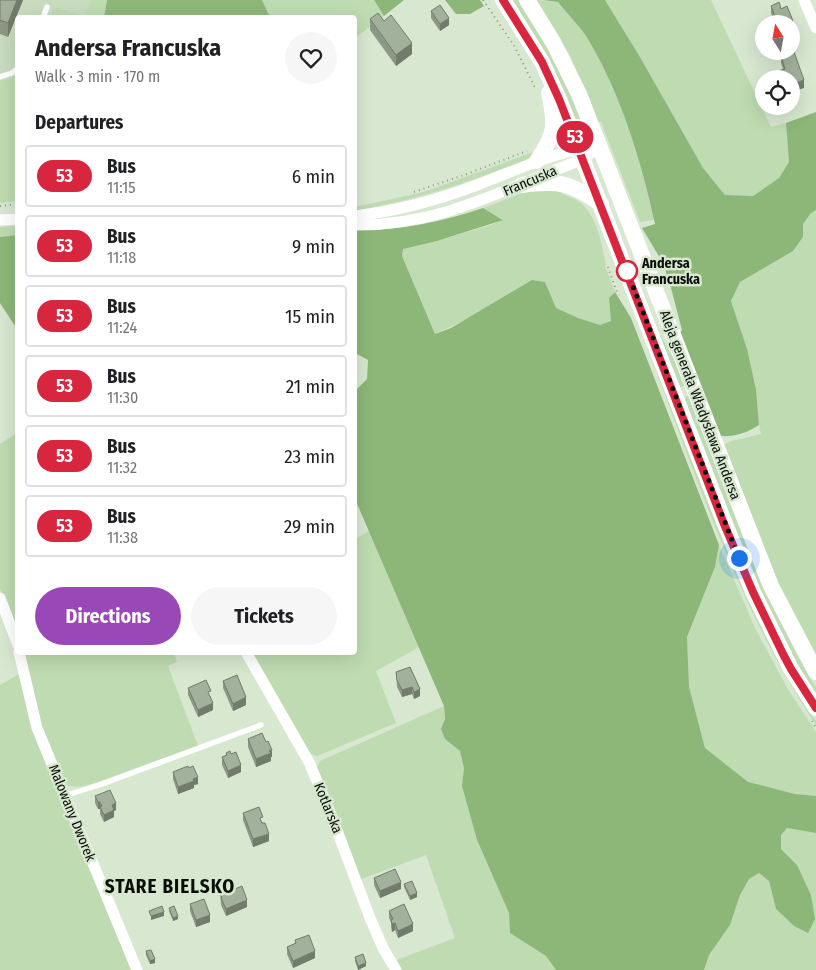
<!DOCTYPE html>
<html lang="en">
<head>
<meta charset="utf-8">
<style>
	body { margin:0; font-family:"Fira Sans Condensed",sans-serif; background:#f6f6f6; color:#202124; height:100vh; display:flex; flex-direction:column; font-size:19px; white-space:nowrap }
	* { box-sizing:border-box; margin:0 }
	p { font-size:16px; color:#757577 }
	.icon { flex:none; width:28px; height:28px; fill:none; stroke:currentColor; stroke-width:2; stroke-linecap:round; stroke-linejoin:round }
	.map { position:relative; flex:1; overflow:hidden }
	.side { position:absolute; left:15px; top:15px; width:342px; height:640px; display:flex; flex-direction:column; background:#fff; border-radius:5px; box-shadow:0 5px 20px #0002 }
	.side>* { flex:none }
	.badge { padding:0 10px; border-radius:16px; font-size:18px; line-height:32px }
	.needle { width:32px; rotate:349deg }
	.tools { position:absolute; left:755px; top:15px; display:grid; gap:10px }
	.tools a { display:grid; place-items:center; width:45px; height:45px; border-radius:50%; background:#fff; box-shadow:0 5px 20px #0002; font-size:25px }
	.you { position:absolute; width:25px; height:25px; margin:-12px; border:4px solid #fff; border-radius:50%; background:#1a73e8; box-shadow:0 0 0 8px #1a73e833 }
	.map>.badge { position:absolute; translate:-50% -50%; box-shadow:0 0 0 2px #fff }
	h2 { padding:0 20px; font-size:19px; line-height:45px }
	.round { display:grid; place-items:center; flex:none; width:52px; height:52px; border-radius:26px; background:#f6f6f6 }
	.overview { display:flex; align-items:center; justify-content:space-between; height:85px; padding:0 20px }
	h1 { font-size:24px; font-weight:700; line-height:38px }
	.primary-button { display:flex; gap:10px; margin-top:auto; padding:10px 20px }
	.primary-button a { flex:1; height:58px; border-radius:30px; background:#9948b7; color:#fff; font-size:20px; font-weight:700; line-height:58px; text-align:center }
	.primary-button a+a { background:#f6f6f6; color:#202124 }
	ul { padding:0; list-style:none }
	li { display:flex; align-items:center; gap:15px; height:62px; margin:0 10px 8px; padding:0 10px; border:2px solid #e0e0e0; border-radius:5px }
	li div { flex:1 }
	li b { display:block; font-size:19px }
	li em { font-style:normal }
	li .badge { min-width:55px; font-weight:700; text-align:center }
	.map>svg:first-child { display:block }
</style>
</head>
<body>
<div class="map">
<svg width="816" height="970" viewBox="0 0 816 970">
	<rect width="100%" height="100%" fill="#d7e7d0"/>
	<path fill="#c8dcbf" d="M0,0H107L104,17L18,18L17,120L0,124Z"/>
	<g fill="#bedbb1">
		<path d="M91,0H107L104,17L49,18L53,10L57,8L85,16Z"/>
		<path d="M262,0H374L384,16L355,38V18L270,17Z"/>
		<path d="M513,0H518L551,53L584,126L579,128L547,56Z"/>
		<path d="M537,0L558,2C568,14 580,27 589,41C621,95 640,158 654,220L640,222L601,122H598L571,57Z"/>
		<path d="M605,0H711L771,127L786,123L789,162L779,178L753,196L725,195L703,168L640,57Z"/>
		<path d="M17,75V201L0,203V81L11,79Z"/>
		<path d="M536,151C529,162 512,165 499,170C450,189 407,201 355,211V207L424,192Z"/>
		<path d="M563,187L561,193C569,197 577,199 583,205C598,220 602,245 606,265L605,266L615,292L609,298L611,321L600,325L578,318L556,308L545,282L435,334L402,256L403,248L437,241L491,225L503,219L483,208L533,189Z"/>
		<path d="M816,210V657L782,592L722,446L731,441L761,434C757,419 758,403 756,388C750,358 740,330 731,301L740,282L793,251L803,237V224L811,213Z"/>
		<path d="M17,226V235L0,237V227Z"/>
		<path d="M657,329L677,365L685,385L682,387H680Z"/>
		<path d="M648,349L808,710L816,721V725C740,612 696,476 648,349Z"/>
		<path d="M687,396L689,397L760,581L797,655L816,688V695L793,657L756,582L685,399Z"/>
		<path d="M17,433V634L0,589V444Z"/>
		<path d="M369,531L419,647L376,671L396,723L317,756L309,754L248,653L355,652V539Z"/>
		<path d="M719,545L756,630L789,691L816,732V796L795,794L748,783L705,748L689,687L687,637L715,567Z"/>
		<path d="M24,653H174L177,662L168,666L198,746L97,782C85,786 74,790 63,783L42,731Z"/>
		<path d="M21,673L131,970H0V685Z"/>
		<path d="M444,706L445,739L460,751L464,768L462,786L477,840L509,913L510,933L546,956L556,970H400L394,961L455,938L426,855L359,880L316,769L320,761Z"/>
		<path d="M787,828L816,833V970H704L709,955L730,925L740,895L749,878L759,873L769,881L776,909L794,926L808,932L797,865L781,849V835Z"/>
	</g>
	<g fill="#8cb778">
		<path d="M107,0H262L270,17H104Z"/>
		<path d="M374,0H404L384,16Z"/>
		<path d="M445,0H480L484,6L470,14H456Z"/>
		<path d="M543,0H605L640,57L703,168L725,195L753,196L779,178L789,162L786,123L816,112V210L811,213L803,224V237L793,251L740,282L731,301L747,349L756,389L759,425C747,433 734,437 720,436L680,333L682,330L670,284L663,263L642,228L655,224C641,161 622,97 589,41C581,27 568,15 558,2Z"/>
		<path d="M483,208L503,220L437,241L403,249L402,256L435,334L451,328L532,280L545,282L556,308L578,318L600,325L611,321L609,298L615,292L631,318L719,545L715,567L687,637L689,687L705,748L748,782L795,794L816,796V833L787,828L781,835V849L797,865L811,895L815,919L808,933L794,926L776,909L769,881L759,873L749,879L740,895L730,925L709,955L704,970H556L546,956L510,933L509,913L477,840L462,786L464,768L460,751L445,739L441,729L445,719L444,706L355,499V391L367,379L368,360L355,353V230C399,231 442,222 483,208Z"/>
		<path d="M17,235H18L17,329L0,303V237Z"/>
	</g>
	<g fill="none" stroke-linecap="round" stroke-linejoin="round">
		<g stroke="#8e9a89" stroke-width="2" stroke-dasharray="1 4" stroke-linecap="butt">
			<path d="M483,0L515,47L535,88"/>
			<path d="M414,192L464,175L527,151"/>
			<path d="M0,206L18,204"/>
			<path d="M608,267L616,290L619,295"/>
			<path d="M812,721L816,728"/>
		</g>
		<g stroke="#fff" stroke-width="5.5">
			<path d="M43,18L47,7"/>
			<path d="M0,77L12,73L18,68"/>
			<path d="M64,796L102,784L261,725"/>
		</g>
		<g stroke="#fff" stroke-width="11">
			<path d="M804,0L816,28"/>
			<path d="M355,216C396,211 438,200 477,185C512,172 547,155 585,148"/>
			<path d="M0,220L18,219"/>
			<path d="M355,225C442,226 505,188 584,159L599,146"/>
			<path d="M0,598L18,645"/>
			<path d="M19,652L37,728L137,970"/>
			<path d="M246,652L309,762L330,812L370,918L383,948L396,970"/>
		</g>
		<g stroke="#fff" stroke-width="16">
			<path d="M503,0L542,62L559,99L725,524L753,592L791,669L816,708"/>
			<path d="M527,0L553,42L579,94L771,586L816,672"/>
			<path d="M537,161C556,133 556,125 549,93"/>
			<path d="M522,185C559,180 571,183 601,204"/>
		</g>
	</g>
	<g fill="#8b9885">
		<path d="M0,0H23L8,37L0,34Z"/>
		<path d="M779,2L781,9L787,6L793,21V28L791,29V24H775L771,13V6Z"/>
		<path d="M431,11L449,25L440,31L431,18Z"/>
		<path d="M370,19L384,21L412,54L396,66L370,30Z"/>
		<path d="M781,56L804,88L791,79H776V72L783,69L781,63Z"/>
		<path d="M396,672L420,696L414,699L412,694L402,697L397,687Z"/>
		<path d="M223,681L246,705L233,711L223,688Z"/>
		<path d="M188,688L211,697L213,710L198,717L188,695Z"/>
		<path d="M248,739L266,742L272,757H271V761L256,767L248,747Z"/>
		<path d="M226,753L241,772L228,778L222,765V757L226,756Z"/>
		<path d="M173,772L198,784L194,785V788L178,794L173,779Z"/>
		<path d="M95,796L116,810L114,811V817L104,822L100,814V809H98L95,803Z"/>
		<path d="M243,813L263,823L269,841L253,847L243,820Z"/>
		<path d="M374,878L401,889L380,898L374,885Z"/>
		<path d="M404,884L417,897L410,900L404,887Z"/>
		<path d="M235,889L247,907L226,916L221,905L220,892Z"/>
		<path d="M190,904L210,922L196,927L190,911Z"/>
		<path d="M169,908L178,919L173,921L169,911Z"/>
		<path d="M389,911L413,931L398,938L395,930L392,932L391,927V922L389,918Z"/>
		<path d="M295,940L315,958L293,968L287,954V947L295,944Z"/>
		<path d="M146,951L155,963L150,964L146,955Z"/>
		<path d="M355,957L366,966L358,970L355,961Z"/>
	</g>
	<g fill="#717c6c">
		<path d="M17,0H23L8,37V23Z"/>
		<path d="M449,18V25L440,31V24Z"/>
		<path d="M793,21V28L791,29V24H786Z"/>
		<path d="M412,43V54L396,66V55Z"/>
		<path d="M804,80V88L791,92V85Z"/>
		<path d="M412,687V694L402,697V690Z"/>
		<path d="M420,689V696L414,699V692Z"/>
		<path d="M246,697V705L233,711V704Z"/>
		<path d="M213,703V710L198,717V710Z"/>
		<path d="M272,750V757H271V761L256,767V759Z"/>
		<path d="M241,765V772L228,778V771Z"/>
		<path d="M198,777V784L194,785V788L178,794V787L193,779Z"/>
		<rect x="98" y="802" width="2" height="7"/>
		<path d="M116,803V810L114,811V817L104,822V815L112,805Z"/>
		<path d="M269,834V841L253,847V839Z"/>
		<path d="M401,882V889L380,898V891Z"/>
		<path d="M417,893V897L410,900V896Z"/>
		<path d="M247,900V907L226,916V909Z"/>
		<path d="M164,912V916L151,920V916Z"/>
		<path d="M210,915V922L196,927V920Z"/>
		<path d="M178,916V919L173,921V918Z"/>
		<path d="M395,923V930L392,932V924Z"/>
		<path d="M413,924V931L398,938V931Z"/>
		<path d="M315,951V958L293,968V961Z"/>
		<path d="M155,959V963L150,964V961Z"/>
		<path d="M366,963V966L358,970V966Z"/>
	</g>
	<g fill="#a2b19b" stroke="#717c6c">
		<path d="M0,0H17L8,23L0,20Z"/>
		<path d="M779,2L781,9L787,6L793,21L786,24H778L771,6Z"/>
		<path d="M440,5L449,18L440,24L431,11Z"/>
		<path d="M378,13L384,21L391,15L412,43L396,55L370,19Z"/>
		<path d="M794,52L804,80L791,85V79H778L776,72L785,69L781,56Z"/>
		<path d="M410,667L420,689L414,692L412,687L402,690L397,680L396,672Z"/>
		<path d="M237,675L246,697L233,704L223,681Z"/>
		<path d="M206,680L211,691L208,692L213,703L198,710L188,688Z"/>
		<path d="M262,733L266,742L268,741L272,750L269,751L271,753L256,759L248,739Z"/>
		<path d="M230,751L231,754L236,752L241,765L228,771L222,757L227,755L226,753Z"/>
		<path d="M188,766L189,768L193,766L198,777L193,779L194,781L178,787L173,772Z"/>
		<path d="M110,790L116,803L112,805L114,810L104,815L100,807L102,806L100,802H98L95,796Z"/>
		<path d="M259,807L263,817L260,818L262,823H265L269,834L253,839L243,813Z"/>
		<path d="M395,869L401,882L380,891L374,878Z"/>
		<path d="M412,881L417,893L410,896L404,884Z"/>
		<path d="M234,886L235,889L242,886L247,900L226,909L221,898H222L220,892Z"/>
		<path d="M204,899L210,915L196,920L190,904Z"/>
		<path d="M404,904L413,924L398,931L395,923L392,924L391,920L393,919L389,911Z"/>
		<path d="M162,906L164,912L151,916L149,911Z"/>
		<path d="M174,906L178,916L173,918L169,908Z"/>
		<path d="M309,935L315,951L293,961L287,947L296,943L295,940Z"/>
		<path d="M151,950L155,959L150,961L146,951Z"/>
		<path d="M363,954L366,963L358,966L355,957Z"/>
	</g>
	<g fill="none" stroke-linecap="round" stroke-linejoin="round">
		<defs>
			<path id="line" d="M503,0L542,62L559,99L724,524L753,592L783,654L791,669L816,708"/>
		</defs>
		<use href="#line" stroke="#fff" stroke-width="11"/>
		<use href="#line" stroke="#d7263d" stroke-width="8"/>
		<path stroke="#090e07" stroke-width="5" stroke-dasharray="0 9" d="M627,271L739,558"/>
	</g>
	<circle fill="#fff" stroke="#d7263d" stroke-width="2.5" cx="627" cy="271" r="10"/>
	<g text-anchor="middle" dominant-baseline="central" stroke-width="5" stroke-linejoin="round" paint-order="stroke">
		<g font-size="14" fill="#090e07" stroke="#d7e7d0">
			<text transform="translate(530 181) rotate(-23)">Francuska</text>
			<text transform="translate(700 405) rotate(69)">Aleja generała Władysława Andersa</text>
			<text transform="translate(328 808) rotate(68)">Kotlarska</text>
			<text transform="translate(72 813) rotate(68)">Malowany Dworek</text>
		</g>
		<g font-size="14" font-weight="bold" fill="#090e07" stroke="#d7e7d0" text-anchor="start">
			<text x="642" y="263">Andersa<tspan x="642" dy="16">Francuska</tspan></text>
		</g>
		<g font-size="19" font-weight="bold" letter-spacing="1" fill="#090e07" stroke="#d7e7d0">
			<text x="170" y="886">STARE BIELSKO</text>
		</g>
	</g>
</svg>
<div class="tools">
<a><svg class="needle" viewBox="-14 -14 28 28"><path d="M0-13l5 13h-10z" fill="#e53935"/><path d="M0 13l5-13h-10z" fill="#757577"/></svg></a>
<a><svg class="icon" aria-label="locate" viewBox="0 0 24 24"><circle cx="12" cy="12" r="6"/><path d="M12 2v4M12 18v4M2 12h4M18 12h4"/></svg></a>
</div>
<div class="you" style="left:739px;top:558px"></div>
<b class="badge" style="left:575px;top:137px;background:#d7263d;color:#fff">53</b>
<section class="side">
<div class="overview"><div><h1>Andersa Francuska</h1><p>Walk · 3 min · 170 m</p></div><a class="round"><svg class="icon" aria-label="heart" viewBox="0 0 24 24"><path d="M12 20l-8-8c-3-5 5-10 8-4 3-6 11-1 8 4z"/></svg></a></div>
<h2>Departures</h2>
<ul>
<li><span class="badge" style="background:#d7263d;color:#fff">53</span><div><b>Bus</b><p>11:15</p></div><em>6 min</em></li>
<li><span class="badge" style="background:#d7263d;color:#fff">53</span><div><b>Bus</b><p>11:18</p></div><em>9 min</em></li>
<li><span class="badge" style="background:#d7263d;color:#fff">53</span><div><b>Bus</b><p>11:24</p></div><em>15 min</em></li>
<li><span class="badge" style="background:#d7263d;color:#fff">53</span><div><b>Bus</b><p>11:30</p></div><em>21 min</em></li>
<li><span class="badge" style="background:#d7263d;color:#fff">53</span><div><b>Bus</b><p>11:32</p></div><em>23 min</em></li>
<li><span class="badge" style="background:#d7263d;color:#fff">53</span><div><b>Bus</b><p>11:38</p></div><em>29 min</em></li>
</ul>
<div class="primary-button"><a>Directions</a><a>Tickets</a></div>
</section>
</div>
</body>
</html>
